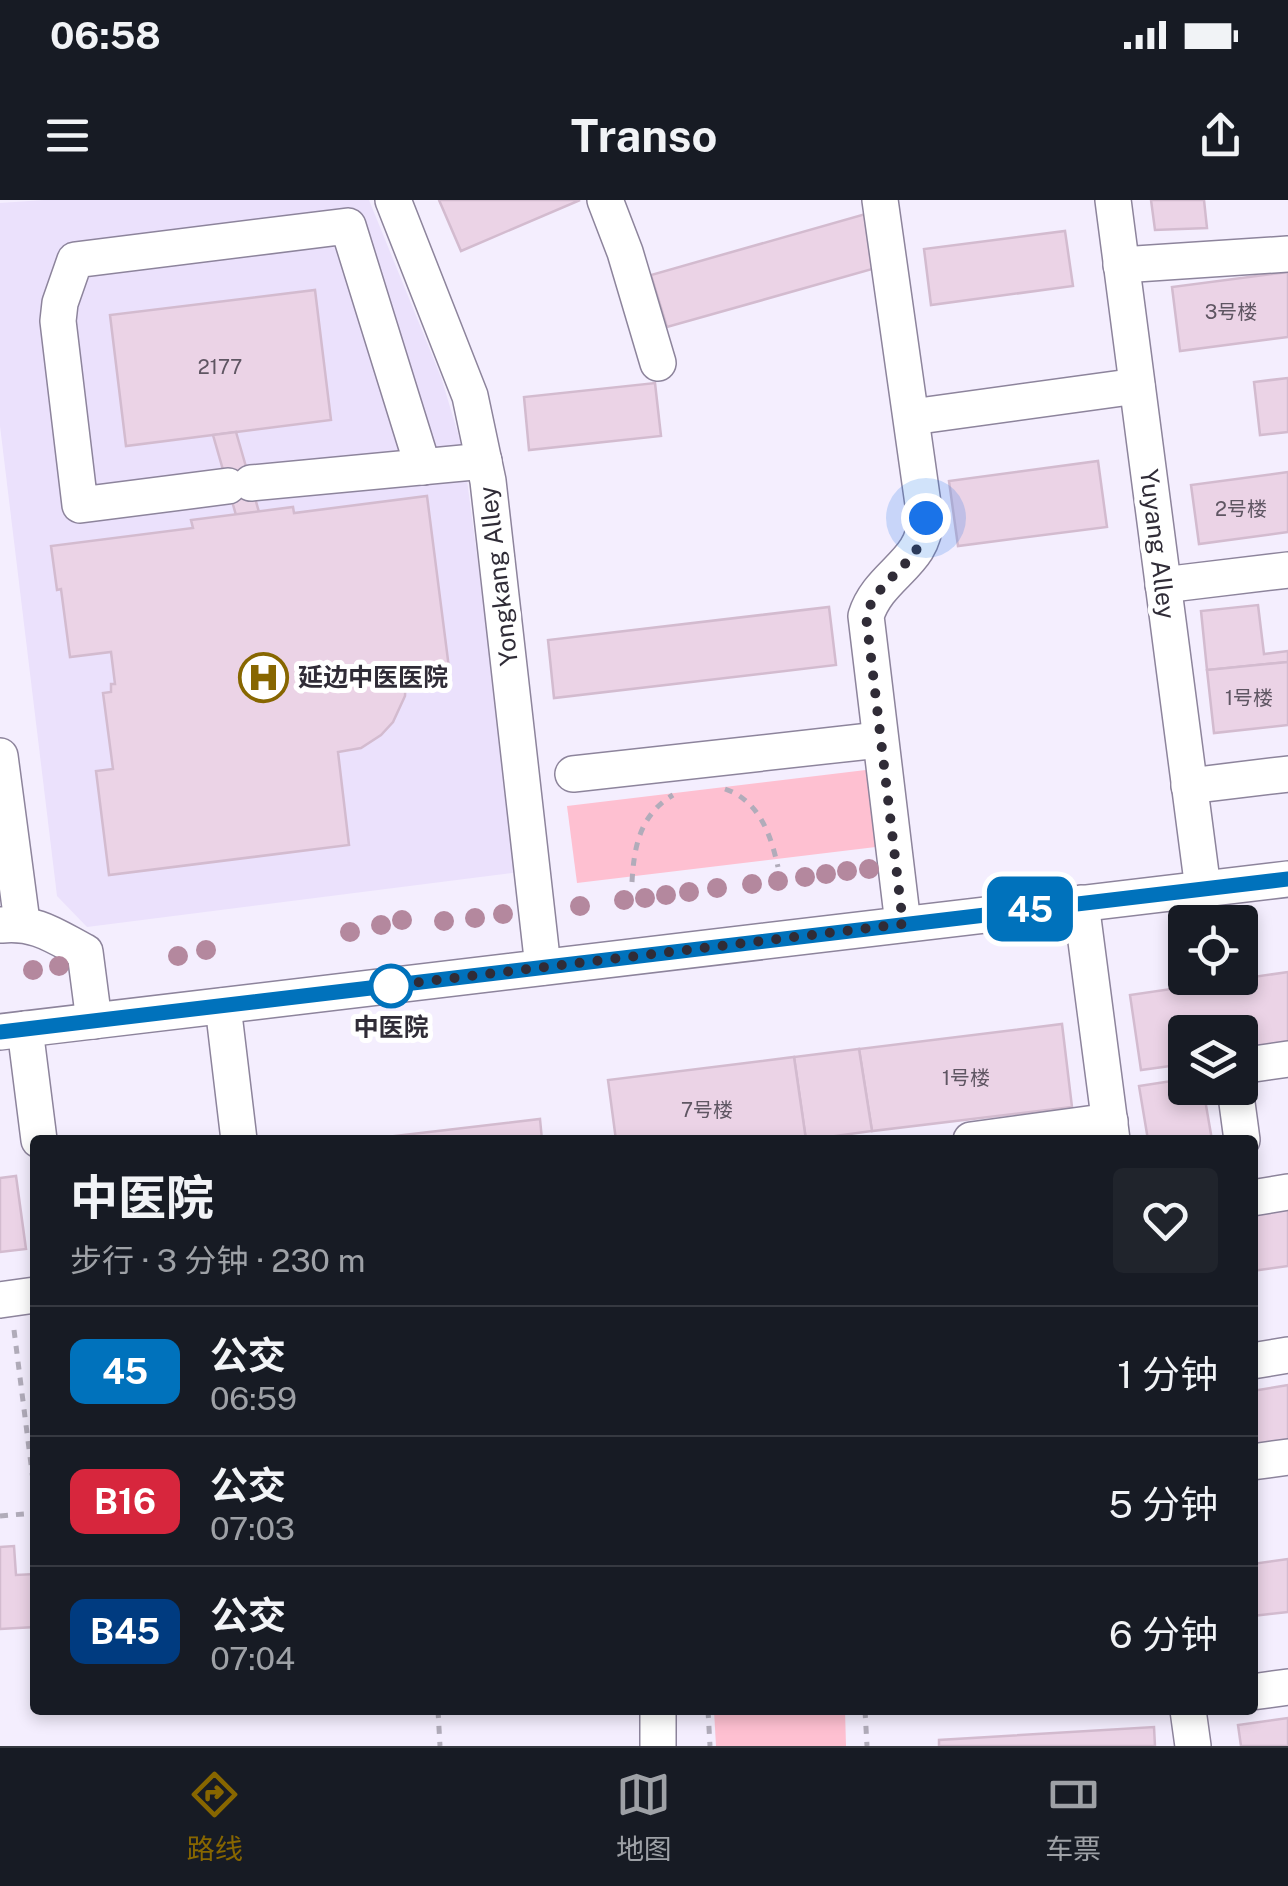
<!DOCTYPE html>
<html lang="zh">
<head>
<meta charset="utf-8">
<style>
	body { margin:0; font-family:"Public Sans","Noto Sans SC",sans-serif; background:#20242c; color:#f1f3f6; height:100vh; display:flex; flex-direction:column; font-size:38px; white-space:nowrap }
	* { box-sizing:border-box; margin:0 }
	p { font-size:32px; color:#9ea1a6 }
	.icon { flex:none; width:55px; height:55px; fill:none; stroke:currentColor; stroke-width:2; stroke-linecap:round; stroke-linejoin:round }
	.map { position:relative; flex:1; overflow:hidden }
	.details { position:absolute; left:30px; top:935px; width:1228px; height:580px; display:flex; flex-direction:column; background:#171b24; border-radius:10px; box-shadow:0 5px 15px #0003 }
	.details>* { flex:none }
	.badge { padding:0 20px; border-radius:15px; font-size:35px; line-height:65px }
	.tools { position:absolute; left:1168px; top:705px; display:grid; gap:20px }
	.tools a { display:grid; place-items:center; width:90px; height:90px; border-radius:10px; background:#171b24; box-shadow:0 5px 15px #0003; font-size:50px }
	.you { position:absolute; width:50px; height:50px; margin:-25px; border:8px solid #fff; border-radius:50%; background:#1a73e8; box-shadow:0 0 0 15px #1a73e833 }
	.map>.badge { position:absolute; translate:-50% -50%; box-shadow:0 0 0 5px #fff }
	.round { display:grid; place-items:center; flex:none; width:105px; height:105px; border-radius:10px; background:#20242c }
	.headline { display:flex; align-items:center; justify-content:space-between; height:170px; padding:0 40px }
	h1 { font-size:48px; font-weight:700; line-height:75px }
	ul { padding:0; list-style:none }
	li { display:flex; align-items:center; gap:30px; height:130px; padding:0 40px; border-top:2px solid #363941 }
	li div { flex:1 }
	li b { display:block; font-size:38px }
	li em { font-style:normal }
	li .badge { min-width:110px; font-weight:700; text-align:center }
	.status { display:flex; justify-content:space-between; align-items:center; height:70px; padding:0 50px; background:#171b24; direction:ltr }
	.status svg { height:28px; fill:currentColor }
	header { display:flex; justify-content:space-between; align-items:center; height:130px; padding:0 40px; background:#171b24; font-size:45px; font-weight:700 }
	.dock { display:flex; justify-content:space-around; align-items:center; height:140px; border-top:2px solid #363941; background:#171b24; font-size:28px; color:#9ea1a6 }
	.dock a { display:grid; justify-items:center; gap:5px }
	.dock .selected { color:#876600 }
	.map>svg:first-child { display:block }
</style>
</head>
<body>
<div class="status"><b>06:58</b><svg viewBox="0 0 49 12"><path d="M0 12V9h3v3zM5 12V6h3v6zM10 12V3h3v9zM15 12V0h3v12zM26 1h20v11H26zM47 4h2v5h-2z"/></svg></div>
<header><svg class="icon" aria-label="menu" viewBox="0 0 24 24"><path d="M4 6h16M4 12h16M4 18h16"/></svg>Transo<svg class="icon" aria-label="share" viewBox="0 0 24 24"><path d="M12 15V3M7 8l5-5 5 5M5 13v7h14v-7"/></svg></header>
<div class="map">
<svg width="1288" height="1546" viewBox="0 0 1288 1546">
	<rect width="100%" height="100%" fill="#f4eefe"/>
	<path fill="#ebe1fc" d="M44,0H369L441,177L463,250L519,672L87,727L57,696L0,226V3Z"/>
	<g fill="#fec0d1">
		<path d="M874,569L884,646L577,683L567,606Z"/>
		<path d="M714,1510H845L846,1546H716Z"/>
	</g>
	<g fill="#ebd3e6" stroke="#d3bbcf" stroke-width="2.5">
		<path d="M439,0H580L461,51Z"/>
		<path d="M1151,0H1204L1207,28L1155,30Z"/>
		<path d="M869,13L883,66L667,127L651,75Z"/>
		<path d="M1065,31L1073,86L931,105L924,49Z"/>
		<path d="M1288,72V137L1180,151L1172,87Z"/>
		<path d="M315,90L331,220L126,246L110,115Z"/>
		<path d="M1288,178V232L1260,235L1254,182Z"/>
		<path d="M655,183L661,236L529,250L524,197Z"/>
		<path d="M236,232L259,312L236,315L213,235Z"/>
		<path d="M1098,261L1107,327L958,346L949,281Z"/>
		<path d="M1288,272V332L1199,344L1191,285Z"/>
		<path d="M427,296L449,468L406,473L405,496L393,522L381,535L361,548L338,552L349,645L109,675L96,571L113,569L103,493L111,492V484H115L111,452L70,457L61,389L57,390L51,346L193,328L191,320L293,307L294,313Z"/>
		<path d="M1258,405L1264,454L1288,451V462L1207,470L1201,411Z"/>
		<path d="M829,407L836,465L554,498L548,440Z"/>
		<path d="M1288,462V525L1214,533L1207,470Z"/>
		<path d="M1288,772V849L1240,856V832H1185V864L1141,870L1130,795Z"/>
		<path d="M1062,824L1072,907L872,931L859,849Z"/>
		<path d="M859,849L872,931L806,940L794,857Z"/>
		<path d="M794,857L806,940H616L608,880Z"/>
		<path d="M1185,879V888H1203L1212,940H1148L1139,886Z"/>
		<path d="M540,919L542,940H361Z"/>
		<path d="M16,976L26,1049L0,1052V978Z"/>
		<path d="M1288,1005V1066L1252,1071V1011Z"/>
		<path d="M1288,1185V1242L1252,1248V1191Z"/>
		<path d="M14,1346L16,1375L35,1374V1427L0,1429V1347Z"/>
		<path d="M1288,1359V1412L1252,1416V1364Z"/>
		<path d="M1288,1518V1546H1241L1238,1525Z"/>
		<path d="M1154,1527L1155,1546H939V1540Z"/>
	</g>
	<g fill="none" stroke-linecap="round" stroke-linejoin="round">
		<defs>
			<g id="minor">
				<path d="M393,0L470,196L488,281L543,767"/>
				<path d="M605,0L625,52L658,163"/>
				<path d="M880,0L925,318C926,363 879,374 866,416L903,724"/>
				<path d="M1113,0L1203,689"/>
				<path d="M1121,65L1288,54"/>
				<path d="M912,217L1137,186"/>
				<path d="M251,283L484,261"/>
				<path d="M228,286L80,305L58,121L60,103L75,60L348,26L423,267"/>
				<path d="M1163,385L1288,370"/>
				<path d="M0,556L22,722"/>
				<path d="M573,574L879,540"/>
				<path d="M1189,586L1288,574"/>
				<path d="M1081,703L1112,940"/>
				<path d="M1,725C36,721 56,737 85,752L94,821"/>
				<path d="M223,806L239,940"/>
				<path d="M25,829L39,940"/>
				<path d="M0,832L1288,679"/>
				<path d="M1240,866L1288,859"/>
				<path d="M1235,888L1242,940"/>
				<path d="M971,940L1110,921"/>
				<path d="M1252,998L1288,992"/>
				<path d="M0,1100L35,1095"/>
				<path d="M1252,1161L1288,1155"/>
				<path d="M1252,1262L1288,1257"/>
				<path d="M1252,1492L1288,1487"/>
				<path d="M658,1510V1546"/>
				<path d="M1188,1510L1193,1546"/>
			</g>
		</defs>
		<use href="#minor" stroke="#8d849c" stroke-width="38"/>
		<g stroke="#b1acba" stroke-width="5" stroke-dasharray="8 8" stroke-linecap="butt">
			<path d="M725,589C760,601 771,636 778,667"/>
			<path d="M632,682C634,646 640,615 673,595"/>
			<path d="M14,1130L35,1296"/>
			<path d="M0,1316L35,1313"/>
			<path d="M438,1510L440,1546"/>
			<path d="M708,1510L710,1546"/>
			<path d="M865,1510L867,1546"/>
		</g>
		<use href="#minor" stroke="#fff" stroke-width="35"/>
	</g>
	<g fill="#b4889e">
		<circle cx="869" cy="669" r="10"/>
		<circle cx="847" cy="671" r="10"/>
		<circle cx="826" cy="674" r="10"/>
		<circle cx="805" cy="677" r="10"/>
		<circle cx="778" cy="681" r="10"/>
		<circle cx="752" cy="684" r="10"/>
		<circle cx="717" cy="688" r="10"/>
		<circle cx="689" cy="692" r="10"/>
		<circle cx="666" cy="695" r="10"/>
		<circle cx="645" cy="698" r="10"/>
		<circle cx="624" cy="700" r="10"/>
		<circle cx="580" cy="706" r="10"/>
		<circle cx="503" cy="714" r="10"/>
		<circle cx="475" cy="718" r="10"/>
		<circle cx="402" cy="720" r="10"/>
		<circle cx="444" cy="721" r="10"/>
		<circle cx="381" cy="725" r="10"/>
		<circle cx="350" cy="732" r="10"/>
		<circle cx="206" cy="750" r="10"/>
		<circle cx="178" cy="756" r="10"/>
		<circle cx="59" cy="766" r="10"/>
		<circle cx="33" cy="770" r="10"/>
	</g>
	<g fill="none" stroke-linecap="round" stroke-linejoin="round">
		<defs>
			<path id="line" d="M0,832L1288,679"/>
		</defs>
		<use href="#line" stroke="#fff" stroke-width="22"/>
		<use href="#line" stroke="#0072bc" stroke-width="15"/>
		<path stroke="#302c37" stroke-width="10" stroke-dasharray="0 18" d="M391,786H387L903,724L866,416C879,374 926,363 926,318"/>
	</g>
	<defs>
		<symbol id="hospital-ring" viewBox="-11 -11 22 22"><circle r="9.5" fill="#fff" stroke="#876600" stroke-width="1.5"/><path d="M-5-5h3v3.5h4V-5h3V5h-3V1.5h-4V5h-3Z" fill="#876600"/></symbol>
	</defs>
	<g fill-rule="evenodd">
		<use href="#hospital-ring" x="236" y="450" width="55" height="55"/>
	</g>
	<circle fill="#fff" stroke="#0072bc" stroke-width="5" cx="391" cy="786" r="20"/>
	<g text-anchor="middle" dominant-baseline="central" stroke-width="10" stroke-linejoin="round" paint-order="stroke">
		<g font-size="20" fill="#5f5663">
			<text x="1231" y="112">3号楼</text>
			<text x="220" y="167">2177</text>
			<text x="1241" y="309">2号楼</text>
			<text x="1249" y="498">1号楼</text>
			<text x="966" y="878">1号楼</text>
			<text x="707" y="910">7号楼</text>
		</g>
		<g font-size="25" fill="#302c37" stroke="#fff">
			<text transform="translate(1158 344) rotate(83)">Yuyang Alley</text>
			<text transform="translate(498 376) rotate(-97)">Yongkang Alley</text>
		</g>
		<g font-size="25" font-weight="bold" fill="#302c37" stroke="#fff" text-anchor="start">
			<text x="298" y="477">延边中医医院</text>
		</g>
		<g font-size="25" font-weight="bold" fill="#302c37" stroke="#fff">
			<text x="391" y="827">中医院</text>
		</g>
	</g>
</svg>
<div class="tools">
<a><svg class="icon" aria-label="locate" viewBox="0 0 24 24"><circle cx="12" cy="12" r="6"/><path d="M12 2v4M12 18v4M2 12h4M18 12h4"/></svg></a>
<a><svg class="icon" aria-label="layers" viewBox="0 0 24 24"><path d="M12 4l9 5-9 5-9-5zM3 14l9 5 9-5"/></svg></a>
</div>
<div class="you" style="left:926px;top:318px"></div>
<b class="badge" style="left:1030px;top:709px;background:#0072bc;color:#fff">45</b>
<section class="details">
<div class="headline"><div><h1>中医院</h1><p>步行 · 3 分钟 · 230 m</p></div><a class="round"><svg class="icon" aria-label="heart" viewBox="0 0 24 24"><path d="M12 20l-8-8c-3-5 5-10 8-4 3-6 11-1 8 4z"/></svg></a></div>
<ul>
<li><span class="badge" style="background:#0072bc;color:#fff">45</span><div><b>公交</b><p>06:59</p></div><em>1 分钟</em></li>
<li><span class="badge" style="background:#d7263d;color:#fff">B16</span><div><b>公交</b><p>07:03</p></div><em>5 分钟</em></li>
<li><span class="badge" style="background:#003b80;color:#fff">B45</span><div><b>公交</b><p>07:04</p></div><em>6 分钟</em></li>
</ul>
</section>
</div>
<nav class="dock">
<a class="selected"><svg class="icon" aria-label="directions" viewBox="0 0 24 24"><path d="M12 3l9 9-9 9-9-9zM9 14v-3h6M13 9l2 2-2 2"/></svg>路线</a>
<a><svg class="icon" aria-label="map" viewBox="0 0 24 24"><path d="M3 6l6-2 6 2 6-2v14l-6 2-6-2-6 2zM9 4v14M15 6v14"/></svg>地图</a>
<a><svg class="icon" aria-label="tickets" viewBox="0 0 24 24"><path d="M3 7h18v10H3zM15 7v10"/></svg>车票</a>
</nav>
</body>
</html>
